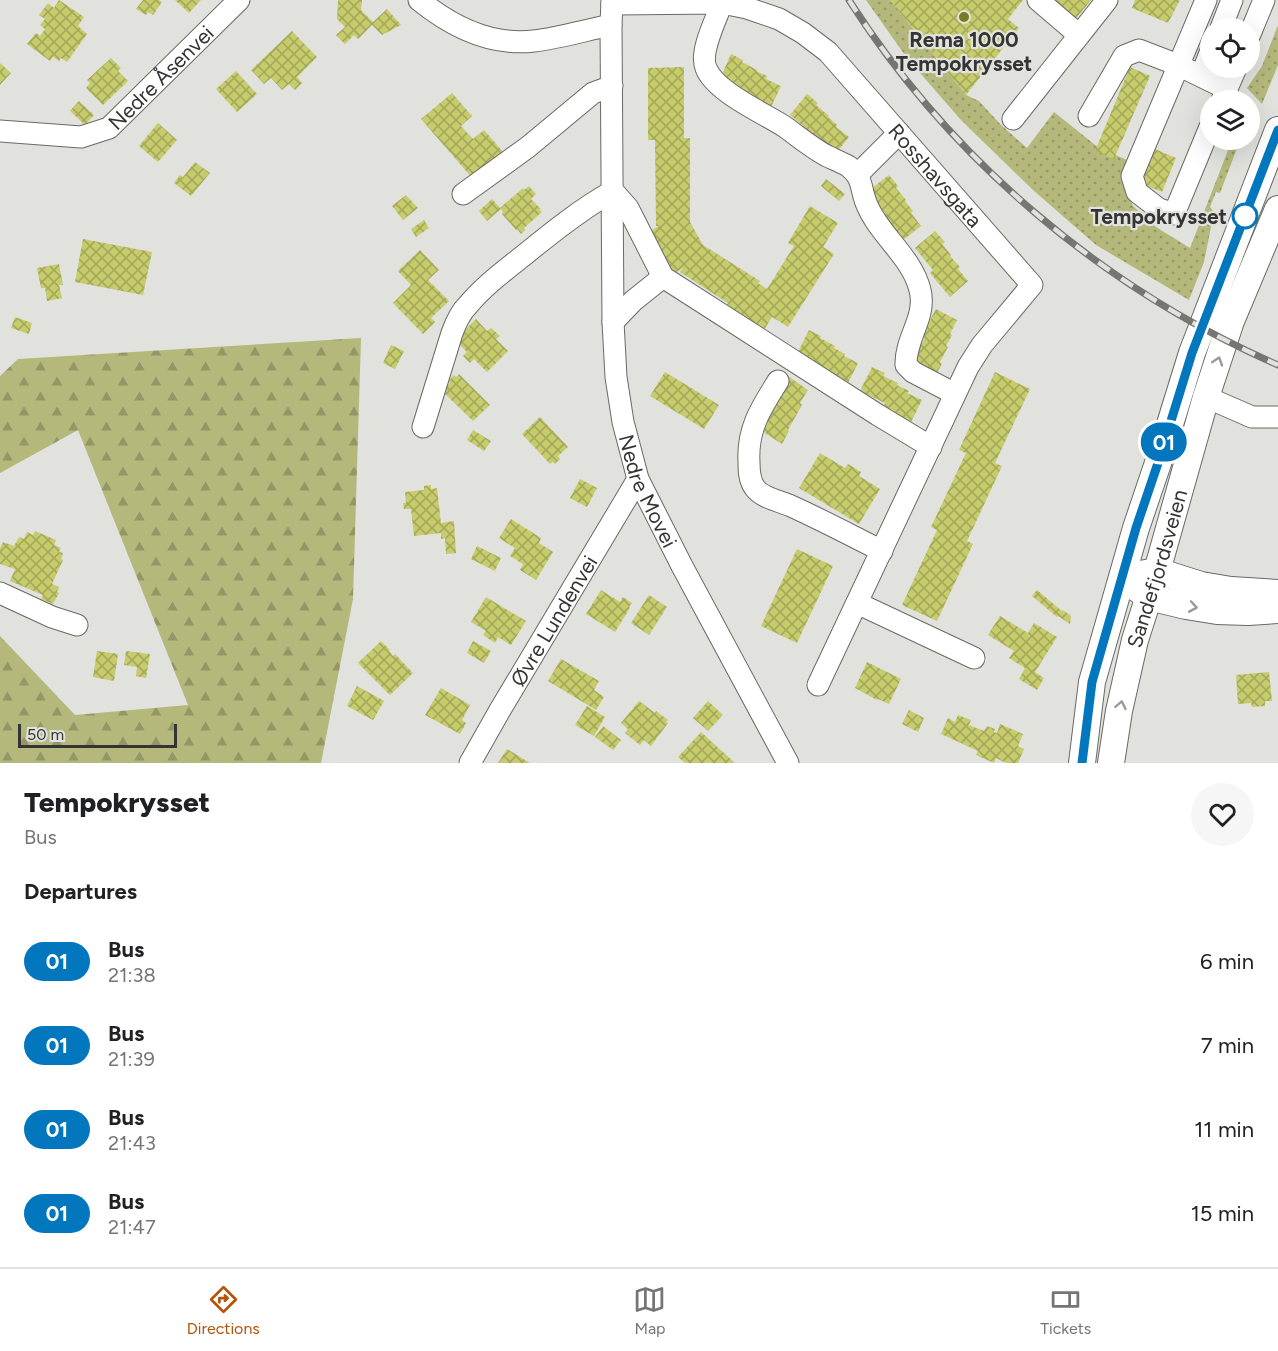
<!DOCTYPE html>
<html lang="en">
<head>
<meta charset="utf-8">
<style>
	body { margin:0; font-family:Figtree,sans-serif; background:#f6f6f6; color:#202124; height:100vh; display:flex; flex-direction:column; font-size:22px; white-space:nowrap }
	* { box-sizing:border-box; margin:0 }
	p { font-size:20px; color:#757577 }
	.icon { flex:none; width:33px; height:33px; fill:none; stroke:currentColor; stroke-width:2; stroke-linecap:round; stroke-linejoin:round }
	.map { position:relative; height:763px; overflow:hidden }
	.sheet { display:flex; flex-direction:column; background:#fff; flex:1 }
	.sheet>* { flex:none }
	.badge { padding:0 12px; border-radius:20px; font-size:21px; line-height:39px }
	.controls { position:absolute; left:1200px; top:18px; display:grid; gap:12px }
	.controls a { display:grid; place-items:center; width:60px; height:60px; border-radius:50%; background:#fff; box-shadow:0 6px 24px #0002; font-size:30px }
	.scale { position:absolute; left:18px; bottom:15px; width:159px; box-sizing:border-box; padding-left:6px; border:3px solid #343432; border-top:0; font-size:16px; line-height:21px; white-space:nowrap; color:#343432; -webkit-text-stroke:4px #e1e2dd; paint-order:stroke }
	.map>.badge { position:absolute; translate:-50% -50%; box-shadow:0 0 0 3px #fff }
	h2 { padding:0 24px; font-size:22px; line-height:54px }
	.round { display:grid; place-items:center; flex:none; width:63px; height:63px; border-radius:32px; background:#f6f6f6 }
	.summary { display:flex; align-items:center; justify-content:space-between; height:102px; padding:0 24px }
	h1 { font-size:28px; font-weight:800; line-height:45px }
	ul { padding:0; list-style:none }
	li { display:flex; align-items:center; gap:18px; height:84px; padding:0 24px }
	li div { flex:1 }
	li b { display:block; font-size:22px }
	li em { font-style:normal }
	li .badge { min-width:66px; font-weight:700; text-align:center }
	.dock { display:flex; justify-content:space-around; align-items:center; height:84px; border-top:2px solid #e0e0e0; background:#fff; font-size:16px; color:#757577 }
	.dock a { display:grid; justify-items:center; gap:3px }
	.dock .current { color:#b45309 }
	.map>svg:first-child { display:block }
</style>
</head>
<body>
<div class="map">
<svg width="1278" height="763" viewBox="0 0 1278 763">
	<defs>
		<pattern id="grass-dots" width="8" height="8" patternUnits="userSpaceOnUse" patternTransform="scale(1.5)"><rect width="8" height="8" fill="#b4b87b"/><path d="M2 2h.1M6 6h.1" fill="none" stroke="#939665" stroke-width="1.8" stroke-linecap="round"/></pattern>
		<pattern id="forest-firs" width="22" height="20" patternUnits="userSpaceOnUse" patternTransform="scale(1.5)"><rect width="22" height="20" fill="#b4b87b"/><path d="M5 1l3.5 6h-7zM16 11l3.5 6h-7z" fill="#939665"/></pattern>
		<pattern id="building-cross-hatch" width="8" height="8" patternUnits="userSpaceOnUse" patternTransform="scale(1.5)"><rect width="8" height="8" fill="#c6cb6c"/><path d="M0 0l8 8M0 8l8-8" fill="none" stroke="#a2a659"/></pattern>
	</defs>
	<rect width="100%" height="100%" fill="#e1e2dd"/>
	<g fill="url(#grass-dots)">
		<path d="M866,0H890L966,95L979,101L1001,125L1027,148L1054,112L1099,148L1127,160L1122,180L1133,206L1156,227L1190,248L1232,140H1243L1236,151L1220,193L1216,192L1210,207L1214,212L1204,262L1189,300L1096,245L1033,190L961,120L907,58Z"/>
		<path d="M1278,25V65L1262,104L1247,88L1262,66Z"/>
	</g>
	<path fill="url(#forest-firs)" d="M361,338L353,599L321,763H0V636L75,715L188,705L78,430L0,473V376L18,359Z"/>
	<g fill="url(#building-cross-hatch)">
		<path d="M59,0L84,17L78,26L87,34L67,62L61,58L59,61L53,57L50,61L27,44L36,33L40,36L45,29L40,25L45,19L39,15L48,3L54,8Z"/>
		<path d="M143,0H159L162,2L153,15L148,12L146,15L136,9Z"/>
		<path d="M175,0H201L189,13Z"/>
		<path d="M338,0H362L361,10L373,22L387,9L401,25L382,35L372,25L358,39L354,35L345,44L336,35L345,27L337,19Z"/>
		<path d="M890,0H1023L1008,19L1019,28L966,95Z"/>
		<path d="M1047,0H1091L1074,21Z"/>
		<path d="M1135,0H1180L1168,23L1132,8Z"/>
		<path d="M292,31L317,57L297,77L302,83L295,90L289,84L282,90L271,78L264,84L251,70Z"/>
		<path d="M731,54L743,60L742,62L757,70L756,71L767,76L766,79L781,86L771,107L743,94L745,90L720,79Z"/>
		<path d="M111,58L121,68L118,71L128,81L103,105L86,88L90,83L87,80Z"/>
		<path d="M0,63L11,73L0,85Z"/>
		<path d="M684,67V138H690V222L703,245L760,281L758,283L767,289L794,246L788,243L810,206L838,223L823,247L834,254L788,327L772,317L764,330L726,307L728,303L680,272L683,268L673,274L650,231L659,226H656L655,140H648V68Z"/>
		<path d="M1130,67L1150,76L1114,159L1095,151Z"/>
		<path d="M236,71L257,94L237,112L216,89Z"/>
		<path d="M452,93L472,116L461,126L473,139L484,130L504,153L473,179L421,119Z"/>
		<path d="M807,94L818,103L816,105L829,116L828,117L837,125L836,127L849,137L834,156L810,137L812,133L790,115Z"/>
		<path d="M79,101L94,115L85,125L70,111Z"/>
		<path d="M158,123L177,140L158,162L139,146Z"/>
		<path d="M1155,149L1176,158L1162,192L1140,183Z"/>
		<path d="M195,162L210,173L191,196L174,183L180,175L183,177Z"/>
		<path d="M889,175L898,186L896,188L906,200L905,201L913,211L911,213L921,226L902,241L882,216L886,214L868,191Z"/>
		<path d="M826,179L845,194L839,201L821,186Z"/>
		<path d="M529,186L536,194L531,199L541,209L539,210L542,212L524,228L525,230L521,234L517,229L516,230L502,214L503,212L500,208L523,188L524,190Z"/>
		<path d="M406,195L418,208L403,220L392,206Z"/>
		<path d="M492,199L501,209L487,221L479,211Z"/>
		<path d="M424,220L429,228L416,237L411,229Z"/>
		<path d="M935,231L945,242L942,244L951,255L950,256L960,267L958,269L968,281L950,297L930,273L933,270L915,248Z"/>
		<path d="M83,239L152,252L143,295L75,282Z"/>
		<path d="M420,250L439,270L428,280L449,301L431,318L435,322L423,334L393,303L411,285L398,271Z"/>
		<path d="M59,264L63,285H59L62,298L47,301L45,288H41L37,268Z"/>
		<path d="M936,309L957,320L950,334L952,335L946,346L948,347L940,362L942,364L935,376L911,363L925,338L921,336Z"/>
		<path d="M15,317L32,323L29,334L11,328Z"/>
		<path d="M476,319L487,331L491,328L500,336L496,339L508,351L487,372L474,359L470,363L463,356L467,352L455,340Z"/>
		<path d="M809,330L821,336L820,338L835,346L834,348L845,354L844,356L858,363L847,385L820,371L822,367L797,354Z"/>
		<path d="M391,345L404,351L395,369L383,363Z"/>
		<path d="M872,367L885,373L883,376L898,383L897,385L909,391L907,393L922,400L911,422L883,408L885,403L860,391Z"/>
		<path d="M665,372L719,405L704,429L650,396Z"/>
		<path d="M995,372L1030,389L995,463L1002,466L967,541L973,544L937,621L902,605L937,530L931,527L966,453L959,450Z"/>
		<path d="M459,374L490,405L473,421L442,391L450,383L448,381L454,375L456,377Z"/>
		<path d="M788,376L808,390L800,403L802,405L788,430L789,431L782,444L759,429L771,403Z"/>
		<path d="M540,417L568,447L558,456L560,459L555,464L553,462L550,464L522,434Z"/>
		<path d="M473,430L491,441L484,451L467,440Z"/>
		<path d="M820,453L845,468L848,464L861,472L859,476L880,489L859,524L799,488Z"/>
		<path d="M580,479L597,488L587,507L570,498Z"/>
		<path d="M431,485V489L437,488L441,523L454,521L456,553L446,554L445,538L441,539V533L414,536L411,509H404L403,503H406L405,492L424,490V486Z"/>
		<path d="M511,519L541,538L539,543L553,552L536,580L520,570L523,564L510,556L515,548L499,538Z"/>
		<path d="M35,531L56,540L54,545L61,548L59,552L63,553L61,559L63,560L52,584L59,587L57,592L59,593L53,604L41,599L43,595L10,581L15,569L0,564V548L3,542L14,546L19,537L24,539L27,532L33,535Z"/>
		<path d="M477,546L501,558L495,571L471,559Z"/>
		<path d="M797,549L833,566L797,643L761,626Z"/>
		<path d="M601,590L620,602L623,597L632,603L629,607L630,608L615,632L586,614Z"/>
		<path d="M1037,590L1062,611L1063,610L1071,616L1070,624L1058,616L1057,617L1032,596Z"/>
		<path d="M649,595L667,607L649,635L631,623Z"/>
		<path d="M486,597L526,621L511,645L498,637L495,643L483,635L486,631L471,622Z"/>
		<path d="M1000,616L1028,633L1034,623L1057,637L1035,672L1044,678L1037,690L1019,679L1025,668L1009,658L1014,651L988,635Z"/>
		<path d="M381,641L390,650L389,651L393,656L395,654L413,673L390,695L358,663Z"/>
		<path d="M473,641L491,651L484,663L467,653Z"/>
		<path d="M97,651L118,654L114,681L93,677Z"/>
		<path d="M126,651L150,654L146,678L136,676L137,667L124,665Z"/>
		<path d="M561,659L599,681L594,690L604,697L596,710L548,681Z"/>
		<path d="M867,662L901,679L889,704L878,699L877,700L855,688Z"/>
		<path d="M1269,672L1272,701H1265V706L1252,707L1251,703L1238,704L1236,675Z"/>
		<path d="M357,686L384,701L373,720L347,706Z"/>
		<path d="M441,688L470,705L462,720L466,723L460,734L425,715Z"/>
		<path d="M639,701L655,713L656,711L668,720L666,722L668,723L651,746L644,740L640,745L625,733L628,729L621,723Z"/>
		<path d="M708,701L723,715L708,731L693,718Z"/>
		<path d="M587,706L605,717L594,736L575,725Z"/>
		<path d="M909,710L924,718L918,732L902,724Z"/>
		<path d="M958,715L971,720L969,725L984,731L987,726L995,729L994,732L997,733L1000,724L1023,734L1018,746L1024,749L1018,763H1006L996,758L994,763L976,755L978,751L941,734L948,718L955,722Z"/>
		<path d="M603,726L621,740L613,750L595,737Z"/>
		<path d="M701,732L735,763H685L678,757Z"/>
		<path d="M507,749L530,763H498Z"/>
	</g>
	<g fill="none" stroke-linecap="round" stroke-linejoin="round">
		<defs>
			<g id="minor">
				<path d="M419,0C451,26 491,46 534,41C559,38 586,30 611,25"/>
				<path id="s1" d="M612,0L611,25L613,322L616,377L623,422L638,479L682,566L788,763"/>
				<path d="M1038,0L1079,35"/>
				<path d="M1206,0L1132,176L1137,192L1159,209L1174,214L1210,127"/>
				<path d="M722,3C716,20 699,52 706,68C715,92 764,113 785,127C799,137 812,148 827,156C833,159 841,162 848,166C864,177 860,190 867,205C880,236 912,257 920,290C927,317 905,338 906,365L913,372L955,394"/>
				<path id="s2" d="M612,4L722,3L747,8L779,19L803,33L828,52L1032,285L982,345L968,367L818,685"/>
				<path d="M1221,28L1232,0"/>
				<path d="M1250,34L1264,0"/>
				<path d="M1201,76L1210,53"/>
				<path d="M1222,100L1236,68"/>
				<path d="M1089,116L1124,56L1139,50L1178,65L1227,89"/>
				<path d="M1013,119L1107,0"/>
				<path id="s3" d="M0,131L81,137L109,128L239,0"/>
				<path d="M857,175L899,133"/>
				<path d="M463,194L528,147L593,93L612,86"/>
				<path d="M613,322L633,301L663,277"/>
				<path d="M778,381C761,408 747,429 749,462C749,470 749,480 755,488C762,498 780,501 791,506C822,520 852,536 882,551"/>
				<path d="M1206,397L1252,417H1278"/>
				<path d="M423,427L452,333C456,322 460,313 468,305C484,286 504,271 523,256C551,233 581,209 613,191L628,208L663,277L878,415L931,447"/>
				<path d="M0,593L52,617L77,625"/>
				<path d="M857,603L974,658"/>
				<path id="s4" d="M470,763L500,710L638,479"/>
			</g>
			<g id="major">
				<path d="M1140,574L1157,571L1201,585L1231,590L1278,593"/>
				<path d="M1136,588L1149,597L1186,606L1217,611L1248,612L1278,610"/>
				<path d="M1082,763L1092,682L1136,528L1158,463L1192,353L1278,130"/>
				<path id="s5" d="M1111,763L1119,711L1135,640L1157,571L1206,397L1231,321L1278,209"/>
			</g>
		</defs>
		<use href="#minor" stroke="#696965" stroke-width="23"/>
		<use href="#major" stroke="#696965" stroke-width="28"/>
		<use href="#minor" stroke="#fff" stroke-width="21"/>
		<use href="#major" stroke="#fff" stroke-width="26"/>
		<defs>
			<path id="rail" d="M849,0C951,160 1104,289 1278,365"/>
		</defs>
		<use href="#rail" stroke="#757572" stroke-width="7"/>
		<use href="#rail" stroke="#e1e2dd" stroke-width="4.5" stroke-dasharray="14" stroke-linecap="butt"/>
	</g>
	<defs><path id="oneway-chevron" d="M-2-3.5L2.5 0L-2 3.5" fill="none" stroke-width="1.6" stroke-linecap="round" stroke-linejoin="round" transform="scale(1.5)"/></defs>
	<g stroke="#9a9a98">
		<use href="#oneway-chevron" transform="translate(1218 361) rotate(-72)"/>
		<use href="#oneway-chevron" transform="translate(1193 607) rotate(10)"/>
		<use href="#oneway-chevron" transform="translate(1121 705) rotate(-78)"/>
	</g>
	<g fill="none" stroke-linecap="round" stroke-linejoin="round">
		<defs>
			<path id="line" d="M1082,763L1092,682L1136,528L1158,463L1192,353L1278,130"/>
		</defs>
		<use href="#line" stroke="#fff" stroke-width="14"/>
		<use href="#line" stroke="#0277bd" stroke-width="9"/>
	</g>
	<circle fill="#787b24" stroke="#e1e2dd" stroke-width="2" cx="964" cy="17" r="6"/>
	<circle fill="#fff" stroke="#0277bd" stroke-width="3" cx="1245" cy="216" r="12"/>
	<g text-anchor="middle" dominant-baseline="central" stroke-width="4.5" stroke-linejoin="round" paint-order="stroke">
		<g font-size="21" font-weight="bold" fill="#343432" stroke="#e1e2dd">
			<text x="964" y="39">Rema 1000<tspan x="964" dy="24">Tempokrysset</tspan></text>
		</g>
		<g font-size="21" fill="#343432" stroke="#e1e2dd">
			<text stroke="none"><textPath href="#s3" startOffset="183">Nedre Åsenvei</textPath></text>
			<text stroke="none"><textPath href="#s2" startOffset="392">Rosshavsgata</textPath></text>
			<text stroke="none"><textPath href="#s1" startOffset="496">Nedre Movei</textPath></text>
			<text stroke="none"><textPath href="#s5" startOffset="200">Sandefjordsveien</textPath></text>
			<text stroke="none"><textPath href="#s4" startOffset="165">Øvre Lundenvei</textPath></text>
		</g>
		<g font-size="21" font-weight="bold" fill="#343432" stroke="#e1e2dd" text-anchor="end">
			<text x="1227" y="216">Tempokrysset</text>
		</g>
	</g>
</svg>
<div class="controls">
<a><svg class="icon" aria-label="locate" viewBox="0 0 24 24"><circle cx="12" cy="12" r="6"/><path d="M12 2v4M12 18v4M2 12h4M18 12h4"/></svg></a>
<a><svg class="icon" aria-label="layers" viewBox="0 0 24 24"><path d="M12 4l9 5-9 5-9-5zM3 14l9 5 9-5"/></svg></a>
</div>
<div class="scale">50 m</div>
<b class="badge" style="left:1164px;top:442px;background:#0277bd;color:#fff">01</b>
</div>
<section class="sheet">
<div class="summary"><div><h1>Tempokrysset</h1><p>Bus</p></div><a class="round"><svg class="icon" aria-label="heart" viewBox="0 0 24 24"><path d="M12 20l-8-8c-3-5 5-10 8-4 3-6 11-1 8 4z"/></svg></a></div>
<h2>Departures</h2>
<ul>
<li><span class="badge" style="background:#0277bd;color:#fff">01</span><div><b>Bus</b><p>21:38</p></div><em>6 min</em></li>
<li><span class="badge" style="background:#0277bd;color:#fff">01</span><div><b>Bus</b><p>21:39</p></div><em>7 min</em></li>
<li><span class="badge" style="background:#0277bd;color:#fff">01</span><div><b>Bus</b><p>21:43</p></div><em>11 min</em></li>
<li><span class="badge" style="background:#0277bd;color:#fff">01</span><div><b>Bus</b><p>21:47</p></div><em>15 min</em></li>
</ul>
</section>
<nav class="dock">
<a class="current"><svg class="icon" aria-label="directions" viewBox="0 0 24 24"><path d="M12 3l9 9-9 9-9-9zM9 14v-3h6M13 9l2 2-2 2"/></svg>Directions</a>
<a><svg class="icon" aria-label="map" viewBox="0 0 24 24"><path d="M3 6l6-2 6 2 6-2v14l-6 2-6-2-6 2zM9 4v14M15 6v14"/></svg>Map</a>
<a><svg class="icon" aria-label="tickets" viewBox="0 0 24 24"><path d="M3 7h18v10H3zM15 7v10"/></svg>Tickets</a>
</nav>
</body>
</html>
